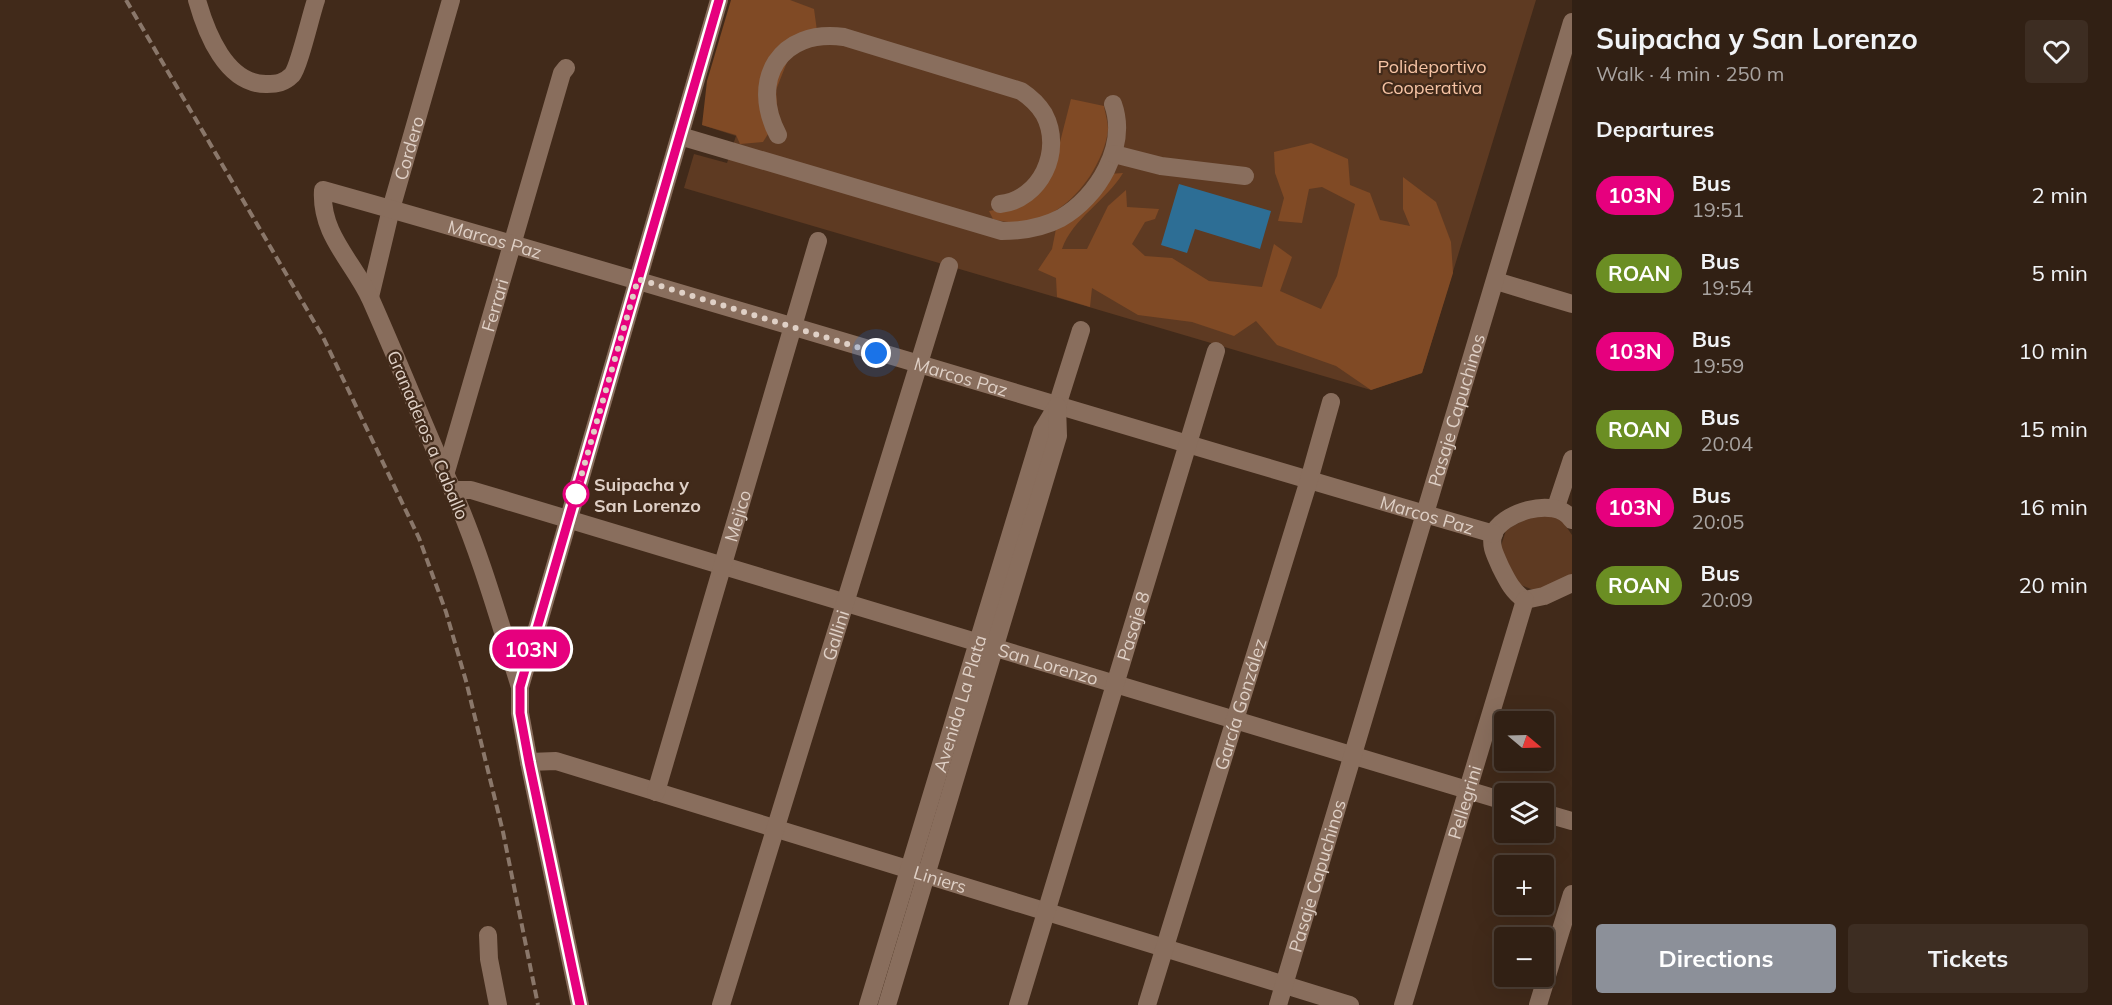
<!DOCTYPE html>
<html lang="en">
<head>
<meta charset="utf-8">
<style>
	body { margin:0; font-family:Mulish,sans-serif; background:#3d2d22; color:#f1f3f6; height:100vh; display:flex; flex-direction:column; font-size:22px; white-space:nowrap }
	* { box-sizing:border-box; margin:0 }
	p { font-size:20px; color:#a8a3a0 }
	.icon { flex:none; width:33px; height:33px; fill:none; stroke:currentColor; stroke-width:2; stroke-linecap:round; stroke-linejoin:round }
	.map { position:relative; flex:1; overflow:hidden }
	.panel { display:flex; flex-direction:column; background:#312014; width:540px }
	.panel>* { flex:none }
	.badge { padding:0 12px; border-radius:20px; font-size:21px; line-height:39px }
	.needle { width:39px; rotate:109deg }
	.buttons { position:absolute; left:1494px; top:711px; display:grid; gap:12px }
	.buttons a { display:grid; place-items:center; width:60px; height:60px; border-radius:6px; background:#312014; box-shadow:0 6px 24px #0002,0 0 0 2px #4c3e34; font-size:30px }
	.you { position:absolute; width:30px; height:30px; margin:-15px; border:4px solid #fff; border-radius:50%; background:#1a73e8; box-shadow:0 0 0 9px #1a73e833 }
	.map>.badge { position:absolute; translate:-50% -50%; box-shadow:0 0 0 3px #fff }
	h2 { padding:0 24px; font-size:22px; line-height:54px }
	.round { display:grid; place-items:center; flex:none; width:63px; height:63px; border-radius:6px; background:#3d2d22 }
	.overview { display:flex; align-items:center; justify-content:space-between; height:102px; padding:0 24px }
	h1 { font-size:28px; font-weight:700; line-height:45px }
	.action { display:flex; gap:12px; margin-top:auto; padding:12px 24px }
	.action a { flex:1; height:69px; border-radius:6px; background:#8c9099; color:#fff; font-size:24px; font-weight:700; line-height:69px; text-align:center }
	.action a+a { background:#3d2d22; color:#f1f3f6 }
	ul { padding:0; list-style:none }
	li { display:flex; align-items:center; gap:18px; height:78px; padding:0 24px }
	li div { flex:1 }
	li b { display:block; font-size:22px }
	li em { font-style:normal }
	li .badge { min-width:66px; font-weight:700; text-align:center }
	main { display:flex; flex:1; min-height:0 }
	.map>svg:first-child { display:block }
</style>
</head>
<body>
<main>
<div class="map">
<svg width="1572" height="1005" viewBox="0 0 1572 1005">
	<rect width="100%" height="100%" fill="#412a1a"/>
	<g fill="#5e3a22">
		<path d="M738,0H1536L1422,373L1371,390L684,188L694,154L727,163L736,136L702,125Z"/>
		<path d="M1537,513L1561,519L1572,535V574L1536,591L1518,584L1500,549L1506,530Z"/>
	</g>
	<g fill="#804a25">
		<path d="M731,0H790L814,9L817,31L789,57L776,90L778,118L763,142L740,144L736,135L702,125L707,81Z"/>
		<path d="M1071,99L1104,106C1105,113 1108,122 1108,129C1107,145 1098,163 1090,176C1067,210 1034,231 993,219L989,211L1023,205L1058,150Z"/>
		<path d="M1311,143L1348,159L1350,185L1370,193L1380,220L1410,226L1403,209V177L1436,202L1451,242L1453,273L1422,373L1371,390L1336,366L1277,345L1256,321L1234,336L1192,322L1138,315L1092,288L1090,307L1057,297L1056,278L1038,270L1052,249L1056,229L1109,174L1123,173C1107,200 1072,219 1062,249H1087L1108,206L1126,190L1127,207L1159,209L1155,219L1145,222L1132,244L1145,256L1172,258L1209,281L1262,287L1274,244L1292,257L1280,291L1321,309L1337,276L1355,204L1322,187L1309,189L1302,223L1278,221L1284,198L1275,173L1274,152Z"/>
	</g>
	<path fill="#2d6e95" d="M1179,184L1271,211L1260,249L1195,229L1187,253L1161,245Z"/>
	<g fill="none" stroke-linecap="round" stroke-linejoin="round">
		<g stroke="#896e5d" stroke-width="18">
			<path d="M197,0C206,32 226,85 267,84C277,84 284,83 292,75C299,67 311,14 316,0"/>
			<path d="M778,135C749,80 780,28 844,37L1021,91C1030,97 1038,104 1044,114C1064,151 1040,200 1000,204"/>
			<path d="M680,136L1002,231C1023,231 1042,228 1061,218C1098,197 1128,146 1113,104"/>
			<path d="M1114,154L1161,166L1245,176"/>
			<path d="M1496,281L1572,304"/>
			<path id="s1" d="M370,297L391,209L451,0"/>
			<path id="s2" d="M445,475L562,73L566,68"/>
			<path id="s3" d="M453,490H471L1504,801"/>
			<path d="M1556,507L1572,459"/>
			<path d="M1572,520C1555,494 1499,514 1493,535C1490,547 1496,556 1500,566C1507,580 1512,591 1525,600L1544,596L1572,583"/>
			<path id="s4" d="M520,687C499,620 480,552 452,489C424,426 399,363 371,300C354,262 320,235 323,190C715,300 1103,421 1494,534"/>
			<path id="s5" d="M529,762L556,761L1350,1005"/>
			<path id="s6" d="M656,792L818,241"/>
			<path d="M1544,813L1572,821"/>
			<path d="M488,935L489,959L498,1005"/>
			<path d="M580,1005L529,762L520,713V687L719,0"/>
			<path id="s7" d="M721,1005L949,266"/>
			<path id="s8" d="M868,1005L1042,431L1057,406L1081,330"/>
			<path d="M887,1005L1058,436L1057,406"/>
			<path id="s9" d="M1018,1005L1216,351"/>
			<path id="s10" d="M1147,1005L1309,480L1331,402"/>
			<path id="s11" d="M1278,1005L1572,22"/>
			<path id="s12" d="M1403,1005L1525,600"/>
			<path d="M1538,1005L1572,894"/>
		</g>
		<path stroke="#8a776a" stroke-width="4" stroke-dasharray="9 4.5" stroke-linecap="butt" d="M126,0L323,337L419,538L446,612L466,681L503,832L538,1005"/>
	</g>
	<g fill="none" stroke-linecap="round" stroke-linejoin="round">
		<defs>
			<path id="line" d="M580,1005L529,762L520,713V687L719,0"/>
		</defs>
		<use href="#line" stroke="#fff" stroke-width="14"/>
		<use href="#line" stroke="#e6007e" stroke-width="9"/>
		<path stroke="#dfd0c6" stroke-width="6" stroke-dasharray="0 10.8" d="M576,494L638,279L876,353"/>
	</g>
	<circle fill="#fff" stroke="#e6007e" stroke-width="3" cx="576" cy="494" r="12"/>
	<g text-anchor="middle" dominant-baseline="central" stroke-width="4.5" stroke-linejoin="round" paint-order="stroke">
		<g font-size="18" fill="#f6c3a4" stroke="#412a1a">
			<text x="1432" y="66">Polideportivo<tspan x="1432" dy="21">Cooperativa</tspan></text>
		</g>
		<g font-size="18" fill="#dfd0c6" stroke="#412a1a">
			<text stroke="none"><textPath href="#s1" startOffset="154">Cordero</textPath></text>
			<text stroke="none"><textPath href="#s4" startOffset="716">Marcos Paz</textPath></text>
			<text stroke="none"><textPath href="#s2" startOffset="177">Ferrari</textPath></text>
			<text stroke="none"><textPath href="#s4" startOffset="1202">Marcos Paz</textPath></text>
			<text stroke="none"><textPath href="#s11" startOffset="621">Pasaje Capuchinos</textPath></text>
			<text transform="translate(428 435) rotate(67)">Granaderos a Caballo</text>
			<text stroke="none"><textPath href="#s4" startOffset="1688">Marcos Paz</textPath></text>
			<text stroke="none"><textPath href="#s6" startOffset="288">Mejico</textPath></text>
			<text stroke="none"><textPath href="#s9" startOffset="396">Pasaje 8</textPath></text>
			<text stroke="none"><textPath href="#s7" startOffset="387">Gallini</textPath></text>
			<text stroke="none"><textPath href="#s3" startOffset="621">San Lorenzo</textPath></text>
			<text stroke="none"><textPath href="#s8" startOffset="315">Avenida La Plata</textPath></text>
			<text stroke="none"><textPath href="#s10" startOffset="315">García González</textPath></text>
			<text stroke="none"><textPath href="#s12" startOffset="212">Pellegrini</textPath></text>
			<text stroke="none"><textPath href="#s11" startOffset="135">Pasaje Capuchinos</textPath></text>
			<text stroke="none"><textPath href="#s5" startOffset="429">Liniers</textPath></text>
		</g>
		<g font-size="18" font-weight="bold" fill="#dfd0c6" stroke="#412a1a" text-anchor="start">
			<text x="594" y="484">Suipacha y<tspan x="594" dy="21">San Lorenzo</tspan></text>
		</g>
	</g>
</svg>
<div class="buttons">
<a><svg class="needle" viewBox="-14 -14 28 28"><path d="M0-13l5 13h-10z" fill="#e53935"/><path d="M0 13l5-13h-10z" fill="#a8a3a0"/></svg></a>
<a><svg class="icon" aria-label="layers" viewBox="0 0 24 24"><path d="M12 4l9 5-9 5-9-5zM3 14l9 5 9-5"/></svg></a>
<a>+</a>
<a>−</a>
</div>
<div class="you" style="left:876px;top:353px"></div>
<b class="badge" style="left:531px;top:649px;background:#e6007e;color:#fff">103N</b>
</div>
<section class="panel">
<div class="overview"><div><h1>Suipacha y San Lorenzo</h1><p>Walk · 4 min · 250 m</p></div><a class="round"><svg class="icon" aria-label="heart" viewBox="0 0 24 24"><path d="M12 20l-8-8c-3-5 5-10 8-4 3-6 11-1 8 4z"/></svg></a></div>
<h2>Departures</h2>
<ul>
<li><span class="badge" style="background:#e6007e;color:#fff">103N</span><div><b>Bus</b><p>19:51</p></div><em>2 min</em></li>
<li><span class="badge" style="background:#6b8e23;color:#fff">ROAN</span><div><b>Bus</b><p>19:54</p></div><em>5 min</em></li>
<li><span class="badge" style="background:#e6007e;color:#fff">103N</span><div><b>Bus</b><p>19:59</p></div><em>10 min</em></li>
<li><span class="badge" style="background:#6b8e23;color:#fff">ROAN</span><div><b>Bus</b><p>20:04</p></div><em>15 min</em></li>
<li><span class="badge" style="background:#e6007e;color:#fff">103N</span><div><b>Bus</b><p>20:05</p></div><em>16 min</em></li>
<li><span class="badge" style="background:#6b8e23;color:#fff">ROAN</span><div><b>Bus</b><p>20:09</p></div><em>20 min</em></li>
</ul>
<div class="action"><a>Directions</a><a>Tickets</a></div>
</section>
</main>
</body>
</html>
